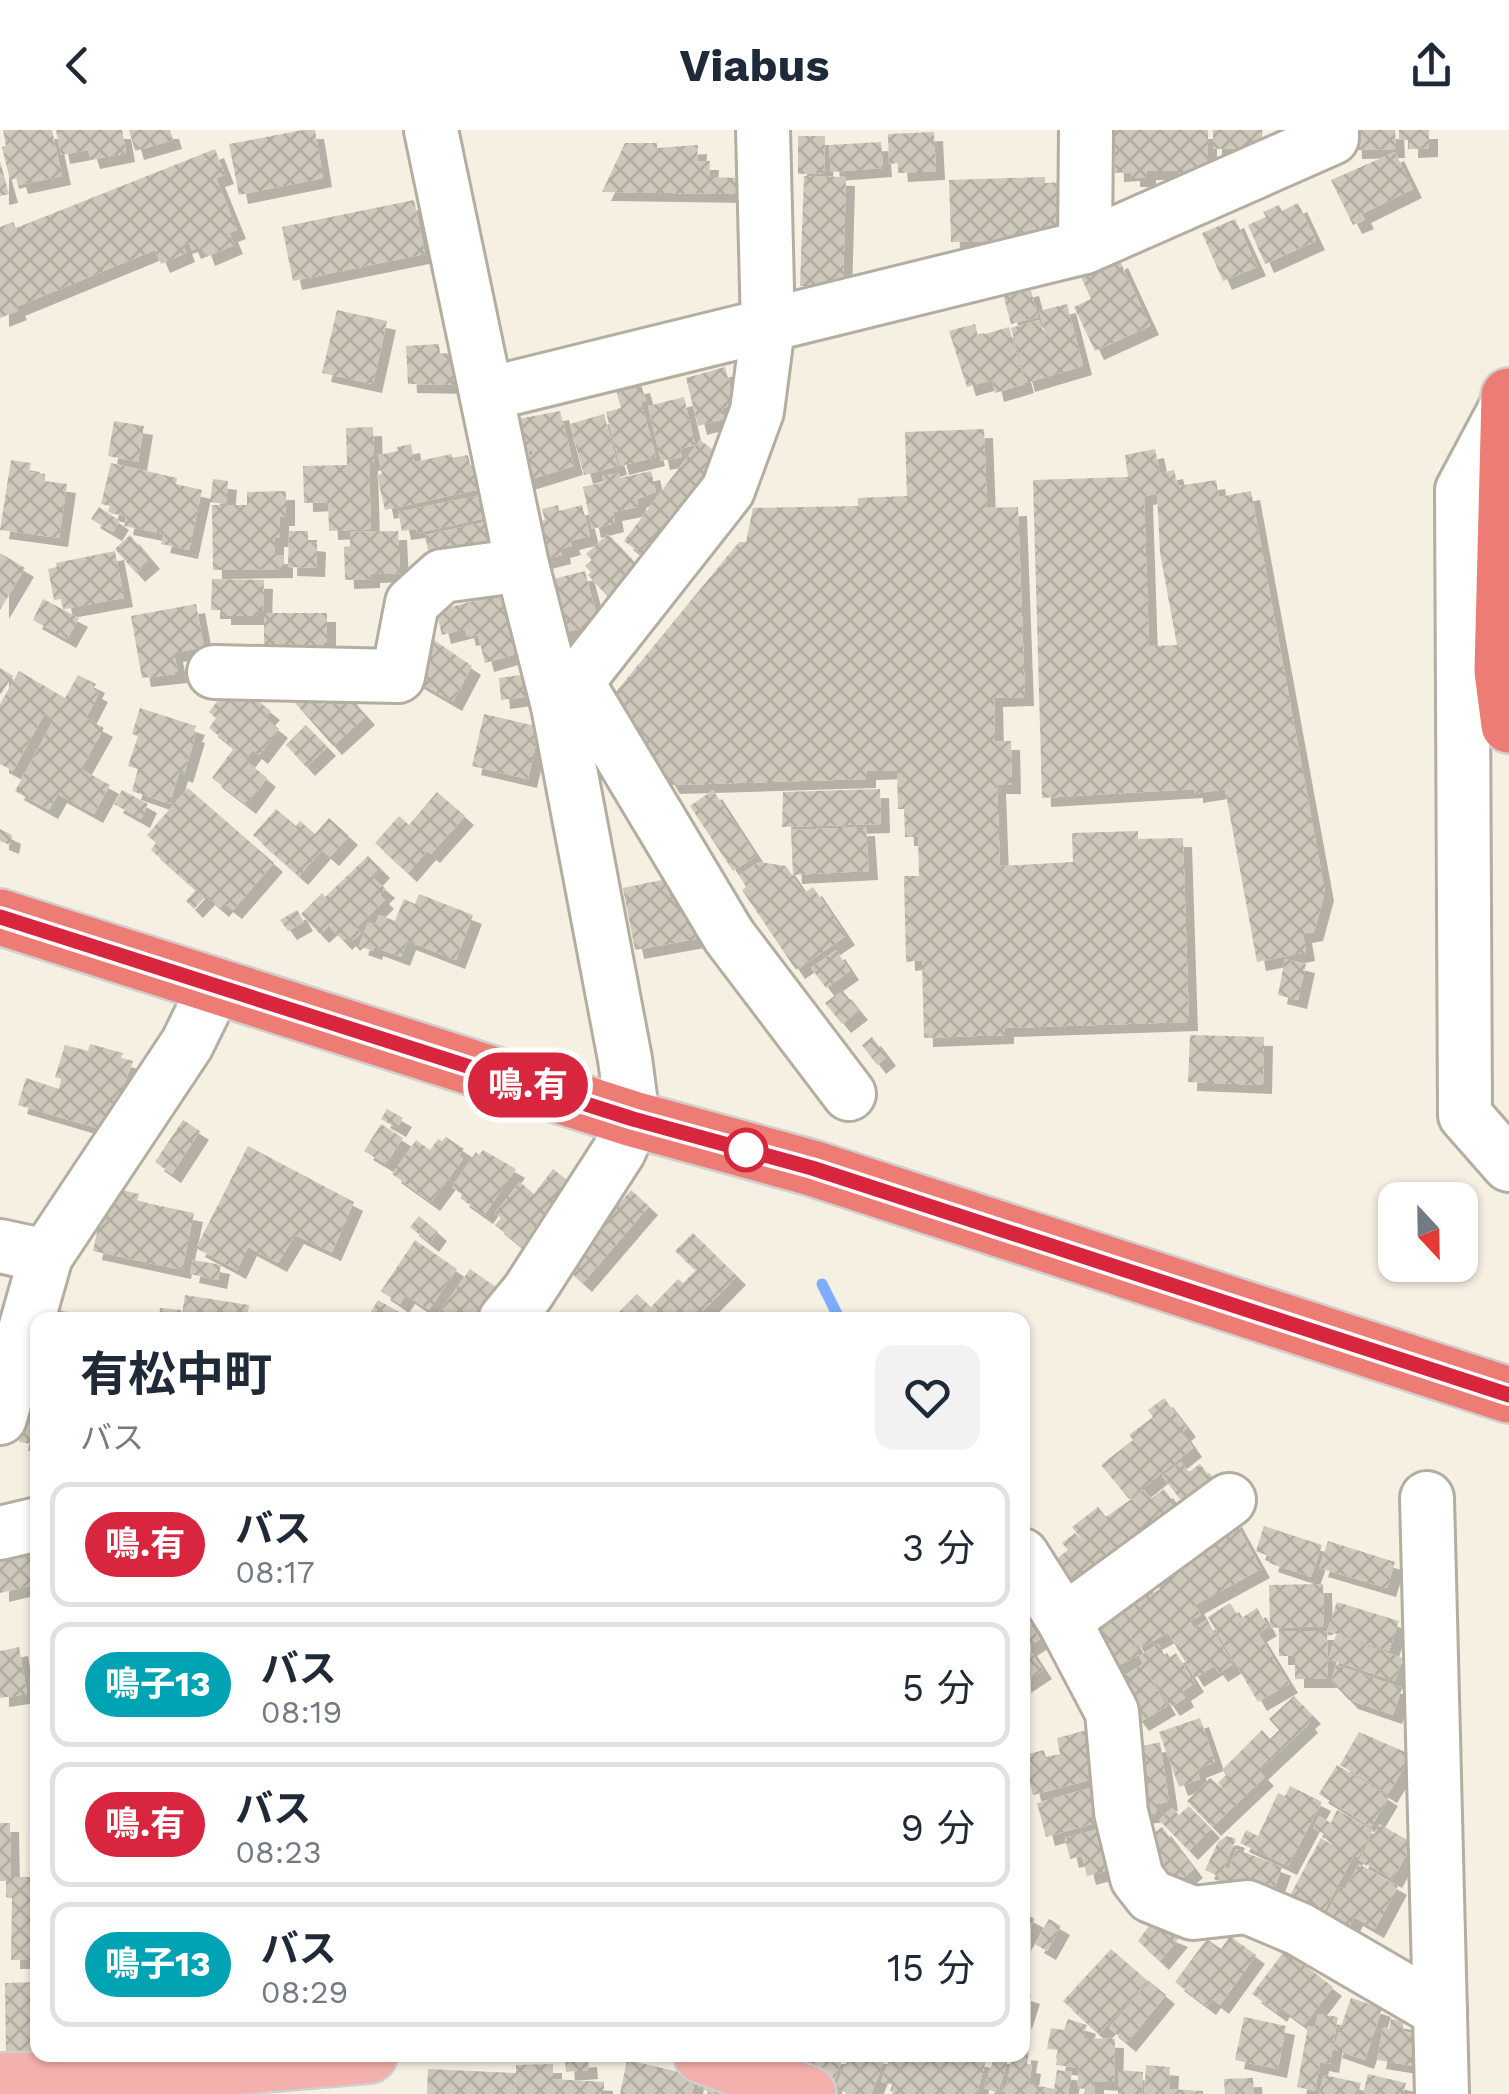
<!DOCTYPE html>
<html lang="ja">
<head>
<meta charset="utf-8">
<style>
	body { margin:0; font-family:"Work Sans","Noto Sans JP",sans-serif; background:#f2f2f3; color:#1f2937; height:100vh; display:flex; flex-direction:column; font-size:38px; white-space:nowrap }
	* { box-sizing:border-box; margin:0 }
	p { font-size:32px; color:#747a83 }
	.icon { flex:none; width:55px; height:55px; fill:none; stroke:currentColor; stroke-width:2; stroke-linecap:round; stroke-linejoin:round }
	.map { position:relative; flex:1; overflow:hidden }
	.panel { position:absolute; left:30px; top:1182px; width:1000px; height:750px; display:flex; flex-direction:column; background:#fff; border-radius:20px; box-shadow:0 2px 8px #0004 }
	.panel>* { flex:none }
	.badge { padding:0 20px; border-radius:32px; font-size:35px; line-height:65px }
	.needle { width:65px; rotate:158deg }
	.controls { position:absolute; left:1378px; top:1052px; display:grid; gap:20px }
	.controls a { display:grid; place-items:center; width:100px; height:100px; border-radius:20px; background:#fff; box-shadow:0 2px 8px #0004; font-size:50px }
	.map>.badge { position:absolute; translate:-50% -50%; box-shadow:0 0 0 5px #fff }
	.round { display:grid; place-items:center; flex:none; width:105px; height:105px; border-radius:20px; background:#f2f2f3 }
	.head { display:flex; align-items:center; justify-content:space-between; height:170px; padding:0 50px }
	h1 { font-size:48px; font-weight:700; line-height:75px }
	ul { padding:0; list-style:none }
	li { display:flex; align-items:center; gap:30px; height:125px; margin:0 20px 15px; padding:0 30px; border:5px solid #e0e1e3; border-radius:20px }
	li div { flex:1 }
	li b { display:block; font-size:38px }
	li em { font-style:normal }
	li .badge { min-width:110px; font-weight:700; text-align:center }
	header { display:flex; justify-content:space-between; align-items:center; height:130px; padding:0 50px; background:#fff; font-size:45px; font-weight:700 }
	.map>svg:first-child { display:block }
</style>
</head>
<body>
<header><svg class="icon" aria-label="back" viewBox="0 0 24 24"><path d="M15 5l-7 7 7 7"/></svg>Viabus<svg class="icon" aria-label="share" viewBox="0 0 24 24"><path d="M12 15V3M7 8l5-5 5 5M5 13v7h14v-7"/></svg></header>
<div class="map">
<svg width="1509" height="1964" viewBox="0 0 1509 1964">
	<defs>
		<pattern id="building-cross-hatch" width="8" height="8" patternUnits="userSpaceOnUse" patternTransform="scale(2.5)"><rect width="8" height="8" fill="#cec8ba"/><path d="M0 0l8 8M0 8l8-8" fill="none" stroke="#b1aca0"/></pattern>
		<filter id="shadow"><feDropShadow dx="9" dy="9" stdDeviation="0" flood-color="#0004"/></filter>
	</defs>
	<rect width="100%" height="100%" fill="#f6f0e2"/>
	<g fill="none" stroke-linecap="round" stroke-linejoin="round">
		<path stroke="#7eaefb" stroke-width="11" d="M822,1154L840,1190"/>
	</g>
	<g fill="url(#building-cross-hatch)" fill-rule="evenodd" filter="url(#shadow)">
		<path d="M3,0H52L62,46L19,55L17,48L10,50L2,17L6,16Z"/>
		<path d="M56,0H122L126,23L91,30L88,20L61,25Z"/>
		<path d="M129,0H170L173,10L135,21Z"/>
		<path d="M303,0H315L323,48L239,65L229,14Z"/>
		<path d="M1114,0H1208V47H1177V41H1147V48H1131V42L1115,43Z"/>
		<path d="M1213,0H1262L1263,18L1213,19Z"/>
		<path d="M1352,0H1395L1396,19L1353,20Z"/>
		<path d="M1399,0H1429V18L1409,19V10H1399Z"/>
		<path d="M934,2L936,41L899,43L898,33L889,34L888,4Z"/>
		<path d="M798,6H825L824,43L798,44Z"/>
		<path d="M881,12L883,38L831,42L829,15Z"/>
		<path d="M625,13H657V18L698,15L697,31H710L709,47L739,48V64L602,62Z"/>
		<path d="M215,19L225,45L216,48L237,100L229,103L234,115L206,127L202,116L192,120L189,113L183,115L186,123L161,134L155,120L16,177L18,181L0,188V97L13,92L16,98Z"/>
		<path d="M1395,22L1413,59L1362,84L1365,90L1353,95L1331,50Z"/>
		<path d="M0,31L9,64L0,66Z"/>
		<path d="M804,46L846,47L843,157L800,156Z"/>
		<path d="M1045,47V53L1063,52L1064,103L1047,109L951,112L949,50Z"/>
		<path d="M414,70L425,124L293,151L282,97Z"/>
		<path d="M1298,73L1316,111L1265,134L1248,95L1266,87L1263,82L1279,75L1282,81Z"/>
		<path d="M1235,89L1257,137L1223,151L1202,103Z"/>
		<path d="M1119,129L1150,196L1095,221L1074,177L1091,169L1081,147Z"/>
		<path d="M1030,157L1038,187L1011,194L1003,164Z"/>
		<path d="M1067,174L1083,236L1026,253L1011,198L1039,190L1047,212L1039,181Z"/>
		<path d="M337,180L387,191L373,254L322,243Z"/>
		<path d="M975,194L978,206L1009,197L1025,254L995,263L992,250L967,257L949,201Z"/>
		<path d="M439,214L440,224L458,223L461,255L408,254L406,216Z"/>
		<path d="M725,237L735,275L722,278L724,289L698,296L686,248Z"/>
		<path d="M641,254L646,271L641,272L656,327L620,336L606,282L621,278L616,260Z"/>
		<path d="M684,267L695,315L680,319L682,327L661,331L648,276Z"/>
		<path d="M560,281L574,336L525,351L519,328L532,325V320L522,323L513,290Z"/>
		<path d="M604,284L618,336L584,345L570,294Z"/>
		<path d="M114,291L144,296L138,332L108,326Z"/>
		<path d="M373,297L374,331L369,332L371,399L329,401L328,372L304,373L303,336L347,335L346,298Z"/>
		<path d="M984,299L987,378L1018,377L1025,567L994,568L995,611H1011L1012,655H997L1000,736L1073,732L1072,703L1138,701V709L1183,708L1189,892L1005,898V905L924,908L922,830L906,832L904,746H919L918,707H905L904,679H898L897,640L867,641V649L671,655L615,563L739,412H746L753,378L858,376V368L907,366L905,302Z"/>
		<path d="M700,310L720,325L644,426L624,411Z"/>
		<path d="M411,314L414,332L452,324V328L468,325L471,338L485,335L490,357L385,380L377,345L382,344L378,325L398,321L397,317Z"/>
		<path d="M1155,319L1160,343L1174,340L1178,356L1216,350L1219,367L1251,361L1325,762L1314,802L1303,804L1306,822L1257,832L1225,659L1194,664V659L1042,668L1033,350L1128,347L1125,325ZM1157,364L1160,423L1177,515L1149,516L1144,366Z"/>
		<path d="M11,330L31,333L29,342L45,344V351L67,354L59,408L0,400Z"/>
		<path d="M111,333L177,348L176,354L202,360L189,420L161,414L164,404L124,396L126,386L108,382L110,376L101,374Z"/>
		<path d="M651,341L656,362L637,369L638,377L613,382L615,393L592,399L583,357L604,352L602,346L619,343L620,348Z"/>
		<path d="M213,349L228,351L226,374L210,372Z"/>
		<path d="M286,361V387H280V408H275V425H284V439L213,440L212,375H247V362Z"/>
		<path d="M486,364L491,387L417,403L416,399L402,401L398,382Z"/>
		<path d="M558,375L559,381L582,375L590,406L570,411L572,416L561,419L562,425L539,431L530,394L545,390L542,379Z"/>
		<path d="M99,377L120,391L113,402L91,389Z"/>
		<path d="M490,391L496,421L431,434L425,405Z"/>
		<path d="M289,401H308V412L317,413L316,438L288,437Z"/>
		<path d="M398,401L400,443L371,444V449L345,450L344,417L350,416V402Z"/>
		<path d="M608,404L639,437L608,467L588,445L591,442L585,436L592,430L586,424Z"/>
		<path d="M130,405L151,430L136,443L115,419Z"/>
		<path d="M115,421L124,468L64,479L62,469L54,470L48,439L57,437L56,433Z"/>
		<path d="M0,423L25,438L0,480Z"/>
		<path d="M585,441L599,494L554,505L541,452Z"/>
		<path d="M212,449L264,450L263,481H257V486H222V480H211Z"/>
		<path d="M503,463L523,522L485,533L478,505L467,507L465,499L442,505L436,481Z"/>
		<path d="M43,469L79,488L67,509L33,490Z"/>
		<path d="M196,474L204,517L174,523L178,544L142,548L131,486Z"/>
		<path d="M264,483H327V530L264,529Z"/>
		<path d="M431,508L472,536L453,572L410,547Z"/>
		<path d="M0,538L13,546L0,565Z"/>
		<path d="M19,541L65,568L78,545L96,554L93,560L99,563L86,588L104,598L81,639L110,655L94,684L58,664L49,680L15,661L54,589L45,583L13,641L0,634V574Z"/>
		<path d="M528,544L531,566L501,570L499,548Z"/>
		<path d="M233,551L271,581L265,588L279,599L259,625L253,620L245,630L267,648L247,675L212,648L234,618L209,598L216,588L209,582Z"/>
		<path d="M305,556L323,575L341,558L366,586L333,616L282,558Z"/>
		<path d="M140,578L196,596L193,603L196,604L184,644L179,642L170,674L132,661L138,639L128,636L138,606L132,604Z"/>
		<path d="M484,584L540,597L528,649L472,636Z"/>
		<path d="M306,595L327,617L306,637L286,615Z"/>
		<path d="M188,658L274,733L233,780L224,773L220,778L206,766L194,779L186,771L196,760L151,720L156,713L147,705Z"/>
		<path d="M880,659L881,694L782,697L783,662Z"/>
		<path d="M122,660L148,674L141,689L114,674Z"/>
		<path d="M713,660L756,726L733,741L690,676Z"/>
		<path d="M437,662L465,686L431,724L427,721L408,743L375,713L399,686L409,695Z"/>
		<path d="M276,679L296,696L300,691L315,704L329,688L349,706L330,727L322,720L299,746L253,705Z"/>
		<path d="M866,697L869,741L793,745L791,700Z"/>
		<path d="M0,699L12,705L10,715L0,711Z"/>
		<path d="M368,726L381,739L373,748L386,759L380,765L385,770L356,798L361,803L351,812L347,807L343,811L329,796L320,804L301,784L322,763L325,767Z"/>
		<path d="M759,732L786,736L804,763L813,757L846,806L796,840L742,760L746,757L739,745Z"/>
		<path d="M666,749L671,770L693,766L701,808L635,820L623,758Z"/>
		<path d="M419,764L473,785L456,830L407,811L401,827L374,817L373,821L359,816L368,792L375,795L379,785L395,791L404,769L415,774Z"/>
		<path d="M297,780L304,792L288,801L280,790Z"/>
		<path d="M836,820L850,841L826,858L811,838Z"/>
		<path d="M1285,829L1306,834L1298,870L1278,865Z"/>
		<path d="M842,860L859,881L842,894L825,873Z"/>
		<path d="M1190,905L1264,907L1263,955L1188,952Z"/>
		<path d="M872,907L887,927L877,935L862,915Z"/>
		<path d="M90,914L123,923L121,928L133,931L107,1001L18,975L26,948L59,959L61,949L55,947L65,915L88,921Z"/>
		<path d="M387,979L403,988L397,998L381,989Z"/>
		<path d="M183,990L200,1001L172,1044L155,1032Z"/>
		<path d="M381,994L403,1008L386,1034L364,1021Z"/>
		<path d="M446,1007L464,1019L459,1026L463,1029L431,1072L392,1044L416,1010L430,1020L438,1009L442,1011Z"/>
		<path d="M248,1016L354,1072L332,1122L295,1105L278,1133L248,1117L237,1140L196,1118Z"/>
		<path d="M483,1020L516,1039L484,1085L460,1068L463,1065L452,1057L476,1022L479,1025Z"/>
		<path d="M553,1039L572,1054L522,1117L495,1095L501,1088L495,1083L520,1052L534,1064Z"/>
		<path d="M114,1058L139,1064L137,1071L194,1083L182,1140L93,1121L101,1083L108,1085Z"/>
		<path d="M631,1060L649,1076L583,1153L565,1137Z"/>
		<path d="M419,1086L438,1102L430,1113L410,1097Z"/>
		<path d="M693,1103L737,1146L694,1190H611L637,1164L651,1177L678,1149L683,1153L696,1140L675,1121Z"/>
		<path d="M415,1110L457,1139L429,1180L406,1165L400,1174L381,1161Z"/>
		<path d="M193,1130L221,1135L218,1150L190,1144Z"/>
		<path d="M470,1139L503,1162L483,1190H434Z"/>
		<path d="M185,1165L249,1175L247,1190H181Z"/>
		<path d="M378,1170L413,1190H366Z"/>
		<path d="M160,1178L181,1180L179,1190H159Z"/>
		<path d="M51,1179L75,1183L74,1190H48Z"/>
		<path d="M29,1255L38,1256V1315L19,1312Z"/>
		<path d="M1164,1268L1187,1298L1182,1302L1193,1318L1129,1369L1101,1335L1133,1310L1129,1305L1153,1287L1148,1280Z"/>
		<path d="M1181,1332L1189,1342L1200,1334L1223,1363L1193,1386L1162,1346Z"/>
		<path d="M1164,1359L1186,1389L1079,1470L1050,1434L1068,1420L1062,1413L1075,1403L1084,1412L1072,1397L1098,1377L1106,1387L1144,1360L1151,1369Z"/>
		<path d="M1233,1388L1261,1439L1195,1475L1201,1485L1190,1491L1194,1498L1207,1490L1233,1534L1219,1543L1214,1536L1195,1548L1168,1503L1138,1519L1125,1494L1139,1525L1105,1542L1084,1499L1143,1451L1150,1465L1160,1459L1150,1440L1224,1407L1218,1397Z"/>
		<path d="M1264,1396L1322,1415L1311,1447L1269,1433L1271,1427L1256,1421Z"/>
		<path d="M1328,1411L1395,1432L1387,1458L1319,1438Z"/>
		<path d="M38,1417V1454L0,1463V1421Z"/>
		<path d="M1323,1454L1324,1496L1270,1498L1269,1455Z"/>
		<path d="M1337,1472L1399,1491L1389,1521L1327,1501Z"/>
		<path d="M1230,1473L1240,1489L1257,1478L1268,1497L1258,1503L1289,1554L1258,1572L1208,1487Z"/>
		<path d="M1022,1482L1040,1509L1028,1517L1043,1540L1022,1554Z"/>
		<path d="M1279,1501H1327L1328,1549H1295V1526H1279Z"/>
		<path d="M1336,1505L1403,1528L1395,1551L1328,1529Z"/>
		<path d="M1158,1514L1167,1529L1176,1523L1195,1553L1182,1562L1185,1568L1171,1577L1144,1538L1167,1576L1140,1592L1110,1554L1143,1534L1139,1526Z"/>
		<path d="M19,1517L27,1564L0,1568V1521Z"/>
		<path d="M1336,1535L1402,1558L1393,1585L1349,1570L1331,1551Z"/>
		<path d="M1294,1566L1312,1585L1306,1590L1309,1594L1259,1641L1265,1647L1212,1697L1187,1671L1210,1648L1227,1662L1218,1653L1226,1645L1222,1640L1262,1600L1270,1609L1279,1600L1269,1589Z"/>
		<path d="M1200,1588L1215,1632L1197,1639L1200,1649L1179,1657L1159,1602Z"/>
		<path d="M1087,1600L1096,1633L1090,1635L1094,1649L1033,1665L1025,1635L1031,1634L1028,1624L1044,1620L1046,1627L1060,1624L1057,1608Z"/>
		<path d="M1359,1602L1412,1625L1388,1664L1340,1635Z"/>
		<path d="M1160,1612L1169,1672L1157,1674V1683L1140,1685L1130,1619Z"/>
		<path d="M1337,1635L1389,1667L1371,1697L1319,1664Z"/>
		<path d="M1097,1656L1106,1690L1046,1707L1037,1673Z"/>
		<path d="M1290,1656L1322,1672L1288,1736L1240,1713L1246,1700L1258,1706L1278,1663L1285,1666Z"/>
		<path d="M1189,1676L1211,1699L1189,1721L1159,1690L1172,1678L1179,1685Z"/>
		<path d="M1337,1680L1373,1700L1358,1727L1354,1725L1320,1789L1287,1771L1321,1708L1333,1715L1325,1708L1326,1705L1313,1698L1319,1686L1331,1693Z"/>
		<path d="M0,1693H10L11,1747H34L33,1830H11L12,1768L6,1767V1751H0Z"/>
		<path d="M1379,1694L1413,1713L1393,1749L1359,1730Z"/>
		<path d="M1162,1697L1194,1739L1168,1760L1144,1710Z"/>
		<path d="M1102,1698L1112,1739L1087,1746L1082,1726L1070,1729L1065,1708Z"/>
		<path d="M1227,1706L1236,1709L1224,1737L1229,1739L1236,1719L1282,1737L1272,1765L1216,1757L1220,1747L1205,1740L1218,1712Z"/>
		<path d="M1359,1734L1398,1756L1375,1799L1354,1787L1346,1803L1322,1792L1341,1757L1345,1759Z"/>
		<path d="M1022,1782L1035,1789L1022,1812Z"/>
		<path d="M1049,1789L1061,1796L1047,1821L1035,1814Z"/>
		<path d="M1149,1796L1179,1808L1160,1831L1138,1811Z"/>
		<path d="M1230,1806L1256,1825L1220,1875L1212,1869L1207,1876L1175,1852L1207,1809L1221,1819Z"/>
		<path d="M1111,1819L1148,1851L1099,1904L1063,1871Z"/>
		<path d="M1285,1820L1333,1857L1304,1895L1281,1878L1278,1883L1252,1864Z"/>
		<path d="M1149,1851L1166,1865L1127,1913L1109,1898Z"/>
		<path d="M34,1852L36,1925L6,1926L5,1853Z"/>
		<path d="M1022,1862L1031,1865L1023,1890L1022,1889Z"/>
		<path d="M1351,1868L1382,1878L1365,1930L1333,1919Z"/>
		<path d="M1318,1884L1338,1887L1330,1934L1320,1932L1315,1961L1297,1957L1308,1896L1315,1897Z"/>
		<path d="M1244,1887L1286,1896L1278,1939L1235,1930Z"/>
		<path d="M1068,1889L1087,1895L1083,1908L1115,1909L1114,1952L1095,1951V1964H1084L1085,1959L1077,1958L1079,1938L1056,1935L1058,1920L1047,1919L1051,1898L1064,1900Z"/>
		<path d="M1391,1889L1404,1891L1402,1901L1419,1904L1414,1936L1377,1930L1383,1897L1389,1899Z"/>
		<path d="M1022,1921L1029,1922L1027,1934L1032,1935L1029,1954L1054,1959L1057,1940L1072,1942L1068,1964H1001L1003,1955L1007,1956L1012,1925H1022Z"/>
		<path d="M792,1925H844L831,1959L786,1941Z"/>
		<path d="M850,1925H887L871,1964H849L835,1958Z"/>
		<path d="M891,1925H965L986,1930L977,1964H892L894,1955L881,1952Z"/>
		<path d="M995,1925H1009L998,1963L984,1958Z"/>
		<path d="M588,1928L589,1940L566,1942L565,1930Z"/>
		<path d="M627,1930L696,1946L692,1964H620Z"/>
		<path d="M553,1934V1949L604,1952V1964H516L515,1948L514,1964H427L428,1939L516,1943V1935Z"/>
		<path d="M1146,1935L1170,1937L1169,1959L1203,1961V1964H1144Z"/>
		<path d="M1119,1940L1143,1942L1142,1964H1118Z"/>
		<path d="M703,1944L728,1955L724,1964H714L697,1957Z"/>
		<path d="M1368,1944L1406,1953L1403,1964H1363Z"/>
		<path d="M1324,1945L1361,1953L1358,1964H1319Z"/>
		<path d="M1253,1948L1254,1964H1225L1224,1949Z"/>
	</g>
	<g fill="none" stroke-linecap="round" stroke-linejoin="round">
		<defs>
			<g id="minor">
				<path d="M431,0L522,435L558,576L625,929L633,989L619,1021L528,1162L505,1190"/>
				<path d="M1085,117L1086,0"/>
				<path d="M488,264L1085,117L1332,8V0"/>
				<path d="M1509,272L1462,360L1465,985L1509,1035"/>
				<path d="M214,542L398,546L412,473L442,446L522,435"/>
				<path d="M577,552L729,806L849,964"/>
				<path d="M558,576L728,360L757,281L768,197L763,0"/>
				<path d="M0,1116L46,1126"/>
				<path d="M0,1288L46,1126L187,914L216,855"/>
				<path d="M1427,1368L1442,1964"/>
				<path d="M0,1403L38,1394"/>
				<path d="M1022,1425L1064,1491L1112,1582L1121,1682L1137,1748L1151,1766L1193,1783L1247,1777L1299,1799L1440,1881"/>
				<path d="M1064,1491L1229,1370"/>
			</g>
			<g id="major">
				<path d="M702,1925L808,1964"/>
				<path d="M0,1951L75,1950L369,1925"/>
			</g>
			<g id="highway">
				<path d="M1509,266L1502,541L1509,595"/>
				<path d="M0,787L633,989L812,1038L1509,1265"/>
			</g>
		</defs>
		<use href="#minor" stroke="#b3aea0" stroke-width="58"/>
		<use href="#major" stroke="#d0cfce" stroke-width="60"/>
		<use href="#highway" stroke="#d0cfce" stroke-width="60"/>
		<use href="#minor" stroke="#fff" stroke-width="52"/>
		<use href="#major" stroke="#f4b0ac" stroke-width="55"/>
		<use href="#highway" stroke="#ed7c75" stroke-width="55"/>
	</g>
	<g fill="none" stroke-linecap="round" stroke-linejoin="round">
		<defs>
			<path id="line" d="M0,787L633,989L812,1038L1509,1265"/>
		</defs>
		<use href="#line" stroke="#fff" stroke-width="22"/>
		<use href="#line" stroke="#d7263d" stroke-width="15"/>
	</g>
	<circle fill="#fff" stroke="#d7263d" stroke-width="5" cx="746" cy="1020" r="20"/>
</svg>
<div class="controls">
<a><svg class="needle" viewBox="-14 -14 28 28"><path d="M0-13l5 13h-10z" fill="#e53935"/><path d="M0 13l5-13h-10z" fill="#747a83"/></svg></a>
</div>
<b class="badge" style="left:528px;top:955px;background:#d7263d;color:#fff">鳴.有</b>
<section class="panel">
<div class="head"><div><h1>有松中町</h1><p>バス</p></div><a class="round"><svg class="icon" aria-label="heart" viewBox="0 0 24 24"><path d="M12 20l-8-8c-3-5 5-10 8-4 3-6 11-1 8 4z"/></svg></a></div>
<ul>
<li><span class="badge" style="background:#d7263d;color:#fff">鳴.有</span><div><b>バス</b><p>08:17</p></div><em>3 分</em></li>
<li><span class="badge" style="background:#00a3b4;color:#fff">鳴子13</span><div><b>バス</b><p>08:19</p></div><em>5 分</em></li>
<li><span class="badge" style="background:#d7263d;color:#fff">鳴.有</span><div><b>バス</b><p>08:23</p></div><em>9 分</em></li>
<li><span class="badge" style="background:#00a3b4;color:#fff">鳴子13</span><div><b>バス</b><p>08:29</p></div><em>15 分</em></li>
</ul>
</section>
</div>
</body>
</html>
